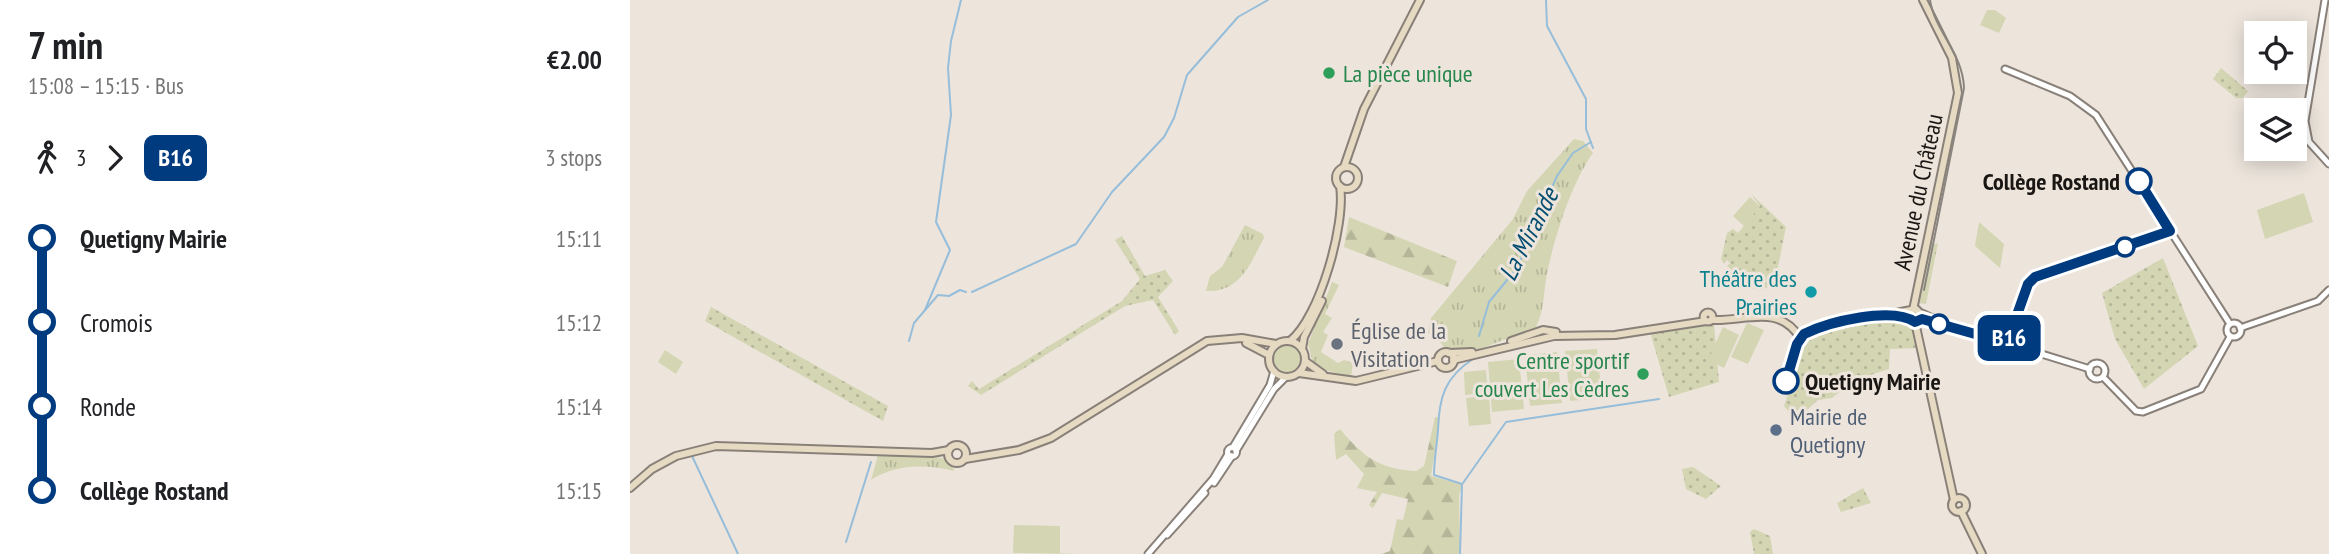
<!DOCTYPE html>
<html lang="en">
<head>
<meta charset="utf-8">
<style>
	body { margin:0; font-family:"PT Sans Narrow",sans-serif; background:#f2f2f2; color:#202124; height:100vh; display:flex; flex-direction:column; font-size:26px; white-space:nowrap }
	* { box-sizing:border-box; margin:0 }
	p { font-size:23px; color:#757577 }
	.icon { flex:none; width:38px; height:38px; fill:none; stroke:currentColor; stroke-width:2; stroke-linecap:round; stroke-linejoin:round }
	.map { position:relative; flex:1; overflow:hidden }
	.side { display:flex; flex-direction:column; background:#fff; width:630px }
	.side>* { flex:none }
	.badge { padding:0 14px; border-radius:10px; font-size:24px; line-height:46px }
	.controls { position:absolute; left:1614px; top:21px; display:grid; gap:14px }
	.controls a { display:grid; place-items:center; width:63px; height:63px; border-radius:0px; background:#fff; box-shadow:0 4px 18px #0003; font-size:35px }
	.map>.badge { position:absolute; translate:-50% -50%; box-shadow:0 0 0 4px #fff }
	.legs { display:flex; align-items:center; gap:10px; height:77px; padding:0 28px; font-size:23px }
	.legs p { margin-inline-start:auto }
	.overview { display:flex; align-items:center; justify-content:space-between; height:119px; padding:0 28px }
	h1 { font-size:38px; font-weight:800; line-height:52px }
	ul { padding:0 28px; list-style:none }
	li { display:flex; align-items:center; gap:24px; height:84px; font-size:26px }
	li i { display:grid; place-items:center; width:10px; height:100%; margin:0 9px; background:currentColor }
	li i::after { content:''; width:18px; height:18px; margin:-9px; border:5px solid; border-radius:50%; background:#fff }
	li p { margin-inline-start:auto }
	li:first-child i { background:linear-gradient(#0000 50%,currentColor 0) }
	li:last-child i { background:linear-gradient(currentColor 50%,#0000 0) }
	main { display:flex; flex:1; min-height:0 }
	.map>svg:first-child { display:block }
</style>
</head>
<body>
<main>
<section class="side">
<div class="overview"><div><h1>7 min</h1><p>15:08 – 15:15 · Bus</p></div><b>€2.00</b></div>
<div class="legs"><svg class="icon" aria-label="walk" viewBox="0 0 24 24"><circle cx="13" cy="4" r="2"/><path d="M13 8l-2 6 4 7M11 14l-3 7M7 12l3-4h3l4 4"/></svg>3<svg class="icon" aria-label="forward" viewBox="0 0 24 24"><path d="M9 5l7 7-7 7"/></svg><b class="badge" style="background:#003b80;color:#fff">B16</b><p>3 stops</p></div>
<ul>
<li><i style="color:#003b80"></i><b>Quetigny Mairie</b><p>15:11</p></li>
<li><i style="color:#003b80"></i><span>Cromois</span><p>15:12</p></li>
<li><i style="color:#003b80"></i><span>Ronde</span><p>15:14</p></li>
<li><i style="color:#003b80"></i><b>Collège Rostand</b><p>15:15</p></li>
</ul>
</section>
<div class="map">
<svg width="1699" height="554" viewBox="0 0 1699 554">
	<defs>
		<pattern id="grass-tufts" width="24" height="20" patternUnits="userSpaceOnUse" patternTransform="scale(1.75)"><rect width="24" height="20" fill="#d3d5b3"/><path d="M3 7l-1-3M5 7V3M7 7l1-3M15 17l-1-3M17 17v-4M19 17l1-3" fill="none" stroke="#b5b699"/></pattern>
		<pattern id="forest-firs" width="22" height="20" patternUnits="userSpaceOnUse" patternTransform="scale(1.75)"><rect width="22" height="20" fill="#d3d5b3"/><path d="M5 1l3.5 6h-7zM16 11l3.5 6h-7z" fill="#b5b699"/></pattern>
		<pattern id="park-dots" width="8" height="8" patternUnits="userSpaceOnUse" patternTransform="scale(1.75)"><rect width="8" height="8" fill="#d3d5b3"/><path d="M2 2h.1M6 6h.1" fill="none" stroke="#b5b699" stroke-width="1.8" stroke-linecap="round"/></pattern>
	</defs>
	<rect width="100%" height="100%" fill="#ede5dc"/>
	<g fill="url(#grass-tufts)">
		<path d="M944,139L953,141L963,153C942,182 924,238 917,274C913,293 915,309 906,327L848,350H816L808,339L798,333L801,318L883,219L897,191Z"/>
		<path d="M615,225L633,234L634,238C620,264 610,293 576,291L580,276L592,267Z"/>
		<path d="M1308,243L1296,304L1289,303L1299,246Z"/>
		<path d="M702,282L709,285L695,314L702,318L693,332L698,335L691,352L708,363L714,360L723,363L721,377L698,371L683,363L678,344Z"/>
		<circle cx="657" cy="359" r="16"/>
		<path d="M293,454L316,459L322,463L324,471C295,464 266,464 241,480L248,455Z"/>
	</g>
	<g fill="url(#forest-firs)">
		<path d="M719,217L827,261L818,287L714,247Z"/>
		<path d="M805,417L810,418L801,476L833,485L829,494L830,554H751L760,551L767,519L773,520L778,499L752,493L743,508L739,505L747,492L727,488L734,474L716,454L706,460L704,434L710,429C733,456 748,469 786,471L794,466Z"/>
	</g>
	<g fill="url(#park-dots)">
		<path d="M1591,68L1618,91L1613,98H1606L1583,79Z"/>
		<path d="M1121,194L1156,227L1145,282C1128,297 1117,287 1103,274L1104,272L1097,266L1100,263L1097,260L1094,264L1091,259L1097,233L1103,229L1108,233L1130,206Z"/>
		<path d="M492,236L515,276L535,270L543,281L528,297L549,331L545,335L523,300L495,306L351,395L338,386L342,381L349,389L492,301L510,279L485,240Z"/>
		<path d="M1533,258L1568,346L1514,389L1485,339L1472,293Z"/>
		<path d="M81,307L258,406L253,421L75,321Z"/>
		<path d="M1255,318L1273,321L1284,329L1289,348L1260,349L1259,369L1231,378L1232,390L1220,386L1213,389L1202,398L1188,400L1168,418L1163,417L1154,406L1177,338Z"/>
		<path d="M1084,323L1089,382L1039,397L1020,332Z"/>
		<path d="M1063,467L1091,486L1076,499L1056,489L1052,469Z"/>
		<path d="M1233,488L1241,503L1211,512L1207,503Z"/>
		<path d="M1124,529L1140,536L1143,554H1124L1120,532Z"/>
	</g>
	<g fill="#d3d5b3">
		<path d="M1357,10H1365L1376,18L1369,33L1350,25Z"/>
		<path d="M1674,193L1683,222L1635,239L1627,210Z"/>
		<path d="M1120,197L1130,206L1114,226L1103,216Z"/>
		<path d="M1349,222L1374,244L1370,268L1345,246Z"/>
		<path d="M1117,323L1134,330L1118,364L1101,357Z"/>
		<path d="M1093,327L1109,335L1094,368L1078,360Z"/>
		<path d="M967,349L972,398L940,401L935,351Z"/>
		<path d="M35,350L53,362L46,374L28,362Z"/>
		<path d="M927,352L932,403L900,406L895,355Z"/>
		<path d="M889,359L894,409L862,412L858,362Z"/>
		<path d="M856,370L858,393L835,395L834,372Z"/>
		<path d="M859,395L861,424L839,426L836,398Z"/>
		<path d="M384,525L430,526V553L448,554L383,553Z"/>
	</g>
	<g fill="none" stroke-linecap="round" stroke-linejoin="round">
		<g stroke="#96bdd9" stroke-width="2">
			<path d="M916,0L917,26L956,99V129L963,148"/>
			<path d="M342,292L446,244L482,192L534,137L544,118L557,75L608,17L638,0"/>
			<path d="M295,310L320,250L306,222L321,115L318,68L321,41L331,0"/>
			<path d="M849,336L859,302L887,268L927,176L943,153L961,142"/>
			<path d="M279,341L284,323L308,295L319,296L330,290L336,292"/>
			<path d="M62,456L108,554"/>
			<path d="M833,483L876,422L1029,399"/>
			<path d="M216,542L241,462"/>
			<path d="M830,554L832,484L804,475C804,459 807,445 808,430C809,397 815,377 843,359"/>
		</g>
		<defs>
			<g id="tertiary">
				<path d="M1695,0L1675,121L1679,142L1699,164"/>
				<path d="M1375,69L1440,96L1466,115L1600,324"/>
				<path d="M1292,313L1318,325L1460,369"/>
				<circle cx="1604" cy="330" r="7"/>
				<path d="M1610,328L1688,301L1699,290"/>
				<circle cx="1467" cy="371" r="8"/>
				<path d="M1473,377L1506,411L1513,412L1571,389L1600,337"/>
				<path d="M603,447L640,385L644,371"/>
				<circle cx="602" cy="452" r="4.5"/>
				<path d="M606,451L644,389L656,377"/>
				<path d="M584,483L602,456"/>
				<path d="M537,535L575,493"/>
				<path d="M518,554L583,479L598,454"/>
			</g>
			<g id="secondary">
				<path d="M714,167L734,109L790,0"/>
				<circle cx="717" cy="178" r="11"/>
				<path d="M1283,310L1328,93L1322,58L1293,0"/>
				<circle cx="1078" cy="317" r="4.5"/>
				<path d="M1082,320C1114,322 1149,303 1170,338L1182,330L1286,309L1293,316L1285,322L1263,313"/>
				<path d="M1285,322L1324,500"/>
				<circle cx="657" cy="359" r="18"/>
				<path d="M660,341C690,317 716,223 710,186"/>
				<path d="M881,341L913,330L926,332"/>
				<path d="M616,343L639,355"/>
				<path d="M672,349L674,337L692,301"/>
				<circle cx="816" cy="360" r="8"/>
				<path d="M819,353L842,352"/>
				<path d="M823,360L924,336L985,335L1076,321"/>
				<path d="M675,361L693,374"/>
				<path d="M669,373L726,381L808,361"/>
				<circle cx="327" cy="454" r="9"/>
				<path d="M335,459L389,450L421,438L577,341L612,338L646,344"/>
				<path d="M0,488L22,469L46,456L86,446L302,453L319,450"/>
				<circle cx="1329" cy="505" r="7"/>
				<path d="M1331,511L1352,554"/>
			</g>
		</defs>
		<use href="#tertiary" stroke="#898179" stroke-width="9"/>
		<use href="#secondary" stroke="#898179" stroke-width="10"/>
		<use href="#tertiary" stroke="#fff" stroke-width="5"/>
		<use href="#secondary" stroke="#e7dac3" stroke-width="6"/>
		<path stroke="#8a857f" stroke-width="2" d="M1294,290L1334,88C1333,53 1305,32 1300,0"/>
	</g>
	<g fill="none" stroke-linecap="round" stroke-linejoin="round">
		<defs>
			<path id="line-1" d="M1156,381L1167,344L1174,334C1198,322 1262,306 1285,322L1292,319L1377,343L1398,284L1405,277L1540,231L1509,181"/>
		</defs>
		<use href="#line-1" stroke="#fff" stroke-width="16"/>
		<use href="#line-1" stroke="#003b80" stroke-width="10"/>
	</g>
	<g fill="#2e9e5b" stroke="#ede5dc" stroke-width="2.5">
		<circle cx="699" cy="73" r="7"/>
		<circle cx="1013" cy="374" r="7"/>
	</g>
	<g fill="#fff" stroke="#003b80" stroke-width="3.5">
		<circle cx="1509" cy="181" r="12"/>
		<circle cx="1495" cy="247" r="9"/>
		<circle cx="1309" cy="324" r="9"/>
		<circle cx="1156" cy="381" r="12"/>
	</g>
	<circle fill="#0f9aa8" stroke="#ede5dc" stroke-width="2.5" cx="1181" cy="292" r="7"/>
	<circle fill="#6b7280" stroke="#ede5dc" stroke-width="2.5" cx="707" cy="344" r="7"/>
	<circle fill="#5c6f8a" stroke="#ede5dc" stroke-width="2.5" cx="1146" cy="430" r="7"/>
	<g text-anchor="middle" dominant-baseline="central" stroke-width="6" stroke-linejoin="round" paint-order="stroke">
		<g font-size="24" fill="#27864d" stroke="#ede5dc" text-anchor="start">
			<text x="713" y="73">La pièce unique</text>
			<text x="999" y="360" text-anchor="end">Centre sportif<tspan x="999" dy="28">couvert Les Cèdres</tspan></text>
		</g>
		<g font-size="24" font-weight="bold" fill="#191613" stroke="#ede5dc" text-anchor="end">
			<text x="1490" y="181">Collège Rostand</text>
			<text x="1175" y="381" text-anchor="start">Quetigny Mairie</text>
		</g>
		<g font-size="24" fill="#191613" stroke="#ede5dc">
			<text transform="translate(1288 192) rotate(-78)">Avenue du Château</text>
		</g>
		<g font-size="24" fill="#0d838f" stroke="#ede5dc" text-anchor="end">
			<text x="1167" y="278">Théâtre des<tspan x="1167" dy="28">Prairies</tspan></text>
		</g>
		<g font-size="24" fill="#5b616d" stroke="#ede5dc" text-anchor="start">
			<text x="721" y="330">Église de la<tspan x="721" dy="28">Visitation</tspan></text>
		</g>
		<g font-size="24" fill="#4e5e75" stroke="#ede5dc" text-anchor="start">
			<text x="1160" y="416">Mairie de<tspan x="1160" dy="28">Quetigny</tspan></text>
		</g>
		<g font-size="26" font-style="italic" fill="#054d71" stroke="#ede5dc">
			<text transform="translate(898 234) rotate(-63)">La Mirande</text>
		</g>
	</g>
</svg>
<div class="controls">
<a><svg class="icon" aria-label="locate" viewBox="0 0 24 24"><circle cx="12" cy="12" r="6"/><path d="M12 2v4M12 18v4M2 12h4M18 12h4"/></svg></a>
<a><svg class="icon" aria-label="layers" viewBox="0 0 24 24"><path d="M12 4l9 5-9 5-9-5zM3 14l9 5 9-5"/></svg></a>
</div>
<b class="badge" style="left:1379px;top:338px;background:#003b80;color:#fff">B16</b>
</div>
</main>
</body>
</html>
